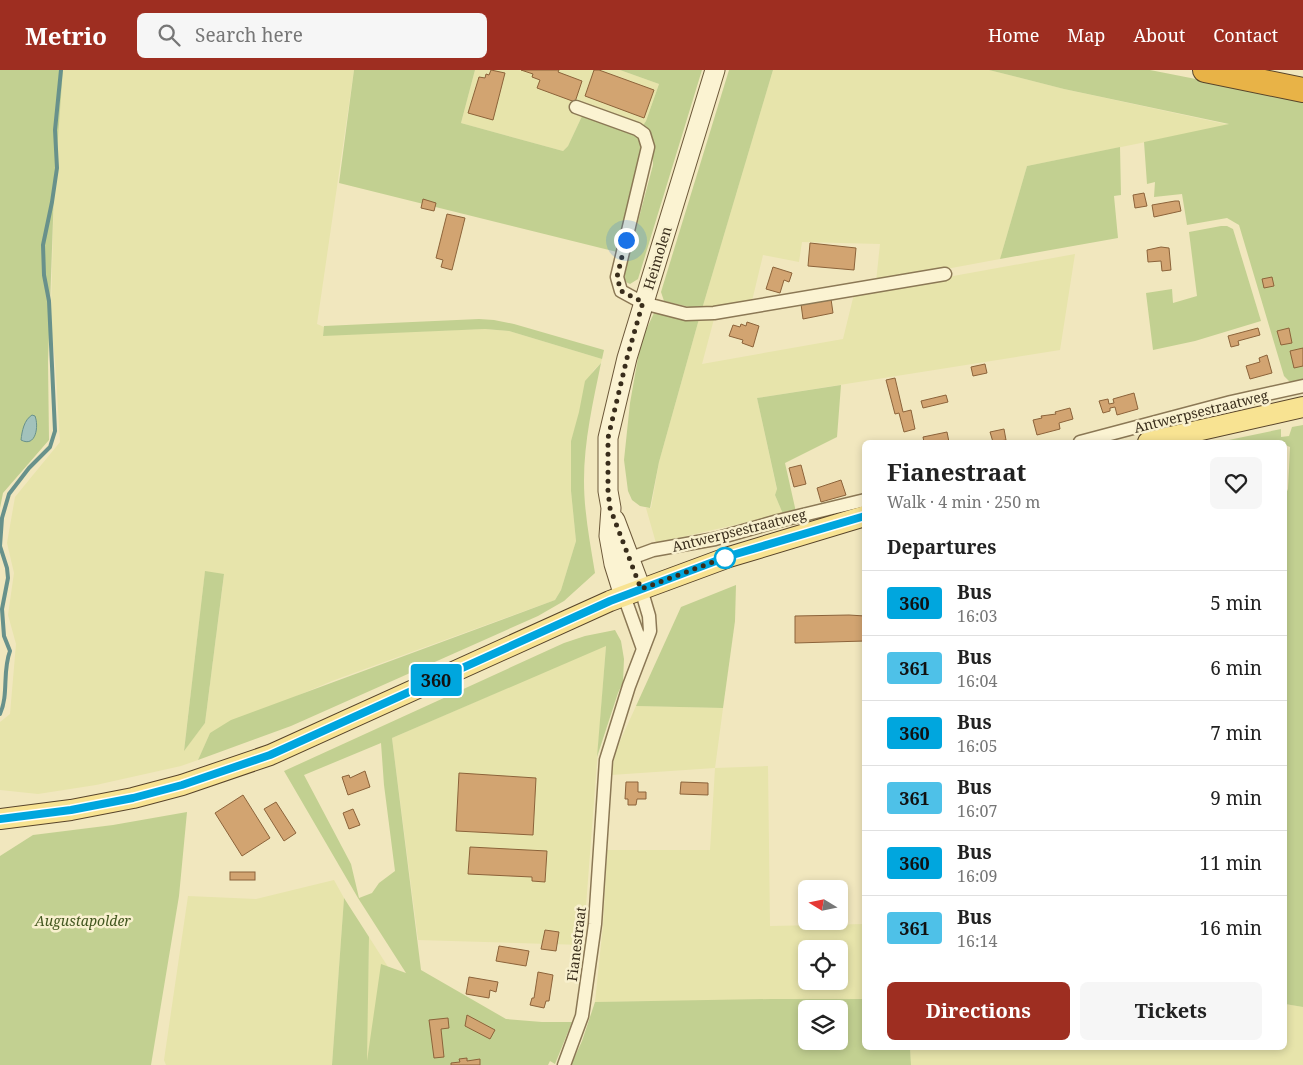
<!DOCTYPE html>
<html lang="en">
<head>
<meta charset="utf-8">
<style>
	body { margin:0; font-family:"Noto Serif",serif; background:#f6f6f6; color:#222; height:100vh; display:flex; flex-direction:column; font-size:19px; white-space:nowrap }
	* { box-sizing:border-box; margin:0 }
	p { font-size:16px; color:#767676 }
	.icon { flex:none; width:28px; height:28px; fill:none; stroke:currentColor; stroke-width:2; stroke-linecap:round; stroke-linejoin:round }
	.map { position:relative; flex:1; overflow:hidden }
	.side { position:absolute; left:862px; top:370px; width:425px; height:610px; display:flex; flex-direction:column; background:#fff; border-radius:8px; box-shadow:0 2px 8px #0003 }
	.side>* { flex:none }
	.badge { padding:0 10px; border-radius:4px; font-size:18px; line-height:32px }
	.needle { width:32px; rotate:280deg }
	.buttons { position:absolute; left:798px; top:810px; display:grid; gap:10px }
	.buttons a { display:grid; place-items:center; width:50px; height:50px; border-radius:8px; background:#fff; box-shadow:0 2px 8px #0003; font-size:25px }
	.you { position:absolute; width:25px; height:25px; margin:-12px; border:4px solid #fff; border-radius:50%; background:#1a73e8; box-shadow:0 0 0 8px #1a73e833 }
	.map>.badge { position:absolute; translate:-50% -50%; box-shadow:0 0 0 2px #fff }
	h2 { padding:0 25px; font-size:19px; line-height:45px }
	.round { display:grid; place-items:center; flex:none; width:52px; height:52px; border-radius:8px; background:#f6f6f6 }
	.head { display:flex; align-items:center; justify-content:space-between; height:85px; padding:0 25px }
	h1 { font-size:24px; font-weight:700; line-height:38px }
	.button { display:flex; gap:10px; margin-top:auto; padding:10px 25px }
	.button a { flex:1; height:58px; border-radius:8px; background:#9e2e21; color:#fff; font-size:20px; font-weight:700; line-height:58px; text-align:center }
	.button a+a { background:#f6f6f6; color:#222 }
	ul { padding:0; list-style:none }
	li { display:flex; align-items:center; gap:15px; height:65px; padding:0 25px; border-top:1px solid #e0e0e0 }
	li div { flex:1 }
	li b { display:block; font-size:19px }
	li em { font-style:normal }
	li .badge { min-width:55px; font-weight:700; text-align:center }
	header { display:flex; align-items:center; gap:30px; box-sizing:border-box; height:70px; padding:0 25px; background:#9e2e21; color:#fff }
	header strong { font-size:24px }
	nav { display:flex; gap:28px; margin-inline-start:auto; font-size:18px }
	.search { width:350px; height:45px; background:#f6f6f6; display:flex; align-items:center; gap:12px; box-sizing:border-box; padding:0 18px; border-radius:8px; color:#767676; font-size:19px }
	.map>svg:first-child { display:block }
</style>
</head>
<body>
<header>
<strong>Metrio</strong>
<div class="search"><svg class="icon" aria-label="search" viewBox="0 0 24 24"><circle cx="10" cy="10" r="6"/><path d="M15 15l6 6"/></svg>Search here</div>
<nav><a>Home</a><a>Map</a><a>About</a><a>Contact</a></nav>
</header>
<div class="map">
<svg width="1303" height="995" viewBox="0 0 1303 995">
	<rect width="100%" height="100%" fill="#f1e7be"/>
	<g fill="#e7e4ab" fill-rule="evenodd">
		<path d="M63,0H354L317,254L324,257L323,265L485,259L509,261L602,289L601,293L593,301L571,371V421L576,471L561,520L555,530L332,611L210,663L198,690L181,696L96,715L38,724L0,720V652L10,644L16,574L8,545L14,503L7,473L15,427L60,372L55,290L51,257V238L54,122ZM205,502L224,505L205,653L184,680Z"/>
		<path d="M475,0H620L659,14L646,51L642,57L583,44L568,76L563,81L461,53Z"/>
		<path d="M773,0H989L1064,19L1230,55L1027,96L1000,189L876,212L880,174L802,172L799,192L763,185L751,235L702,239Z"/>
		<path d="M1075,184L1060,280L757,328L777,420L775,425L783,444L656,473L646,438H651L659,392L699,249H714L702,294L843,269L854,224Z"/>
		<path d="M606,575L583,875L418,870L392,668Z"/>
		<path d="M636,636L723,638L715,698L768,696L770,856L865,854V929L595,932L603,855L607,780H710L715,698L611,705L616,680ZM806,879H839V911H806Z"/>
		<path d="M334,810L344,828L332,995H166L164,990L188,826L256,829Z"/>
		<path d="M369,867L409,930L411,995H366Z"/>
		<path d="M1285,934L1303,937V995H911L910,978H1285Z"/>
	</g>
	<g fill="#c2d091" fill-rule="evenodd">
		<path d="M0,0H63L54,122L48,291L49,370L3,423L0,438Z"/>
		<path d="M354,0H475L461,53L563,81L568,76L583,44L634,63L644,74L617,182L339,113Z"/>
		<path d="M620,0H702L638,209L630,214L624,211V204L653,95V80L642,57L646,51L659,14Z"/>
		<path d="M729,0H773L702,239H698L664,231L661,222Z"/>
		<path d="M989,0H1150L1303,30V311L1291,313L1284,306L1239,155L1227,148L1187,155L1182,124L1154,127L1155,112L1147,114L1144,72L1229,54L1064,19Z"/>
		<path d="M1120,77L1121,125L1114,126L1118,168L1000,189L1027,96Z"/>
		<path d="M1221,156H1227L1233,159L1261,251L1195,271L1153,280L1146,223L1172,219L1173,233L1197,226L1189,162Z"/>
		<path d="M654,243L699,249L659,392L650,438L640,436L632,430L628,421L624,390L630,333L641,271Z"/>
		<path d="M479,249L494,250L514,254L604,280L602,289L509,261L485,259L323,266L324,256Z"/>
		<path d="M601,293C593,332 584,371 584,411C584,442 590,472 595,503L564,531L538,546L291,656L198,690L210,663L231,650L555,530L561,520L576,471L571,421V371L579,342L585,311Z"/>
		<path d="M841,315L837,367L785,393L796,442L783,444L775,425L777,419L757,328Z"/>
		<path d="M1303,355V937L1285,934V426L1288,419L1290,377L1285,375V372H1219L1281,359V367L1289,366L1292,357Z"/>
		<path d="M205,501L224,504L205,653L184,681Z"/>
		<path d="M736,515L735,551L723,638L636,636L681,537Z"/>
		<path d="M615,560L621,571L624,589L623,612L618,623L597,687L606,576L392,668L421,900L506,949L542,952H572L555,994L550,991L548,995H332L344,828L369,867L367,991L381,894L406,903L358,828L284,701L564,573L585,566ZM381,673L384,715L395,801L379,813L372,823L359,828L351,794L304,705Z"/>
		<path d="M187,742L179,826L151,995H0V786L33,765L113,755Z"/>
		<path d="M771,929H865V978H910L911,995H571L582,971L595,932ZM806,939H839V971H806Z"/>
	</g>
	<path fill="#a2c2bc" stroke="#68918b" d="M32,345L35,346C39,356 36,378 21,370C22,361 24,350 32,345Z"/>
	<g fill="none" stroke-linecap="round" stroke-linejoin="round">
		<path stroke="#68918b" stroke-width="4" d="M0,644C9,624 2,602 10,581L4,566L2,539L8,508L7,498L0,476L2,448L9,424L29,398L50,377L55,361L49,231L44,205L43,175L52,132L57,98L55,60L61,0"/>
	</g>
	<g fill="#d2a471" stroke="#8c633a">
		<path d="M491,0L505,3L493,50L468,43L479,7L485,8L486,4L489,5Z"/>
		<path d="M521,0H559L558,2L582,11L575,32L537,18L540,10L532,7L533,4Z"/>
		<path d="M594,0H599L654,20L644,48L585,26Z"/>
		<path d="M1144,123L1147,136L1135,138L1133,125Z"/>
		<path d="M423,129L436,133L434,141L421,138Z"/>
		<path d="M1175,131H1179L1181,141L1154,147L1152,135Z"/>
		<path d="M447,144L465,148L452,200L441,197L443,190L436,188Z"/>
		<path d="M810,173L856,178L854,200L808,196Z"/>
		<path d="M1161,177L1169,178L1171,200L1162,201L1161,191L1148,192L1147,180Z"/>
		<path d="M773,197L792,203L789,212L784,210L780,223L766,219Z"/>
		<path d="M1272,207L1274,216L1264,218L1262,209Z"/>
		<path d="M831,229L833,243L803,249L801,234Z"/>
		<path d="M747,252L759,256L753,277L742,273L743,270L729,266L733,255L740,257L741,254L746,256Z"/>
		<path d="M1258,258L1260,265L1238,271L1239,275L1231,277L1228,266Z"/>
		<path d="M1289,258L1292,273L1281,275L1277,261Z"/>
		<path d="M1303,278V296L1294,298L1290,281Z"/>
		<path d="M1267,285L1272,303L1250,309L1246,296L1260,292L1259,288Z"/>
		<path d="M985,294L987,303L973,306L971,297Z"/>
		<path d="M895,308L903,342L911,340L915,359L904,362L899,343L895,344L886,310Z"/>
		<path d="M1134,323L1138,339L1117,345L1115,337L1110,338V341L1103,343L1099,331L1108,329L1109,334L1114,333L1113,329Z"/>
		<path d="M946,325L948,332L923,338L921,331Z"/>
		<path d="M1070,338L1073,349L1059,353L1060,359L1037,365L1033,350L1042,348L1041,346L1056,344L1055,342Z"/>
		<path d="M1004,359L1006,370L1000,371L1001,372H993L990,362Z"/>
		<path d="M947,362L949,372H924L923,367Z"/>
		<path d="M801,395L806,414L794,417L789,398Z"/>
		<path d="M841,410L846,425L821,432L817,418Z"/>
		<path d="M849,545L865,546V571L795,573V546Z"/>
		<path d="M365,701L370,717L348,725L342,707L349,705L350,708Z"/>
		<path d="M459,703L536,708L533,765L456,761Z"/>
		<path d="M626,712H638V722H646V729H637L636,735H628V729H625Z"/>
		<path d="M681,712L708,713V725L680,724Z"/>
		<path d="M243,725L270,768L242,786L215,743Z"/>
		<path d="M276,732L296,763L284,771L264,739Z"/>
		<path d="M353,739L360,755L349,759L343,743Z"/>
		<path d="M470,777L547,781L545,812L532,811V807L468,804Z"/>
		<rect x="230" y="802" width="25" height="8"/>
		<path d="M545,860L559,862L556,881L541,879Z"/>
		<path d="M499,876L529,881L526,896L496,891Z"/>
		<path d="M538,902L553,905L549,931H546L544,938L530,935L532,928H534Z"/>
		<path d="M469,907L498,912L496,922L490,920L489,928L466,924Z"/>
		<path d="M467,945L495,960L490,969L465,956Z"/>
		<path d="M448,948L449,958L441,959L444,987L434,988L429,950Z"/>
		<path d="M467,988V991L480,989V995H451V993L460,992L459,989Z"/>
	</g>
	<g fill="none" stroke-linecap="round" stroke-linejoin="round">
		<defs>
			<g id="street">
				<path d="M576,37L637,59L644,64L648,77L617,207L621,221L643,233L686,244L714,243L945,204"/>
				<path d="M1080,372L1231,332L1303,316"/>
				<path d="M623,491L653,480L715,469L778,451L865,430"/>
				<path d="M624,526L643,579"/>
				<path d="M564,995L582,946L595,854L606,690L629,616L650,561L649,546L641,519"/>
			</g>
			<g id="secondary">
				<path d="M615,450L641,519"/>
				<path d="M624,526L614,494L609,466L611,438L608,421V368L627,288L715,0"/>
			</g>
			<g id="primary">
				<path d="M1148,372L1303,337"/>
				<path d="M0,749L71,740L133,728L182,715L270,685L610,531L729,487L865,446"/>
			</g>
			<path id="highway" d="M1205,0L1303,20"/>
		</defs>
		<use href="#street" stroke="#8b7855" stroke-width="15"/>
		<use href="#secondary" stroke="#6c5839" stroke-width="21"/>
		<use href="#primary" stroke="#58442a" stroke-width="22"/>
		<use href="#highway" stroke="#58442a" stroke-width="26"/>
		<use href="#street" stroke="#fbf3d2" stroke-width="12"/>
		<use href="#secondary" stroke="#fbf3d2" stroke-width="19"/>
		<use href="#primary" stroke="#f8e392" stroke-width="20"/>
		<use href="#highway" stroke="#e8b347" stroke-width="24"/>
	</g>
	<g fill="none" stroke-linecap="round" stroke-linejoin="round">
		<defs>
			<path id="line" d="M0,749L71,740L133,728L182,715L270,685L610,531L729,486L865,446"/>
		</defs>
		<use href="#line" stroke="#fff" stroke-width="11"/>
		<use href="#line" stroke="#00a6de" stroke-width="8"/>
		<path stroke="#392d1b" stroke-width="5" stroke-dasharray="0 9" d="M626,170L617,207L621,221L643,232L627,288L608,368V421L610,438L641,519L729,486L725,488"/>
	</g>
	<circle fill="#fff" stroke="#00a6de" stroke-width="2.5" cx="725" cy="488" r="10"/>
	<g text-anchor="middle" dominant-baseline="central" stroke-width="5" stroke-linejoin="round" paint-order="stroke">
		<g font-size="14" fill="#392d1b" stroke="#f8f0ce">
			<text transform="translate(657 188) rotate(-73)">Heimolen</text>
			<text transform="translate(1201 341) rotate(-14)">Antwerpsestraatweg</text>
			<text transform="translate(739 460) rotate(-14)">Antwerpsestraatweg</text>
			<text transform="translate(576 874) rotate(-83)">Fianestraat</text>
		</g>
		<g font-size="14" font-style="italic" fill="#435720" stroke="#f8f0ce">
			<text x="83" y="850">Augustapolder</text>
		</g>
	</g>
</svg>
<div class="buttons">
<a><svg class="needle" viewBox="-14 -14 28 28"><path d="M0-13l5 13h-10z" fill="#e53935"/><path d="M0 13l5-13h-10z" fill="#767676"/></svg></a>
<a><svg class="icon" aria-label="locate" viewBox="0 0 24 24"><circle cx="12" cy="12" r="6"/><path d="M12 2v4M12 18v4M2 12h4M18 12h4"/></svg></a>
<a><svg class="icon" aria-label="layers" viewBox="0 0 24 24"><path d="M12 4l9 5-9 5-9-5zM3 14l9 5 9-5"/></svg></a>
</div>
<div class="you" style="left:626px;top:170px"></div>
<b class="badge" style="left:436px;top:610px;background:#00a6de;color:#111">360</b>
<section class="side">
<div class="head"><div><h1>Fianestraat</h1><p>Walk · 4 min · 250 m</p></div><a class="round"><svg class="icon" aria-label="heart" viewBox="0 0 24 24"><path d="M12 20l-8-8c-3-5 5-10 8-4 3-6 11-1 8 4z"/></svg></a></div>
<h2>Departures</h2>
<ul>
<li><span class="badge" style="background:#00a6de;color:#111">360</span><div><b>Bus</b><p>16:03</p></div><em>5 min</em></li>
<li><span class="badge" style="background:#4ec1e8;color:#111">361</span><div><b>Bus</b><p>16:04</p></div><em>6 min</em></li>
<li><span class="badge" style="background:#00a6de;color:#111">360</span><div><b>Bus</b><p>16:05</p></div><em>7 min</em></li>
<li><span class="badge" style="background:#4ec1e8;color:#111">361</span><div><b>Bus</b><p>16:07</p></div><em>9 min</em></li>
<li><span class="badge" style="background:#00a6de;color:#111">360</span><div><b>Bus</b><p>16:09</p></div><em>11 min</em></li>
<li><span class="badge" style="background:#4ec1e8;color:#111">361</span><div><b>Bus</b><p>16:14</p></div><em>16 min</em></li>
</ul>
<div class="button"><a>Directions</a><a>Tickets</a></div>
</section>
</div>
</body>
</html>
